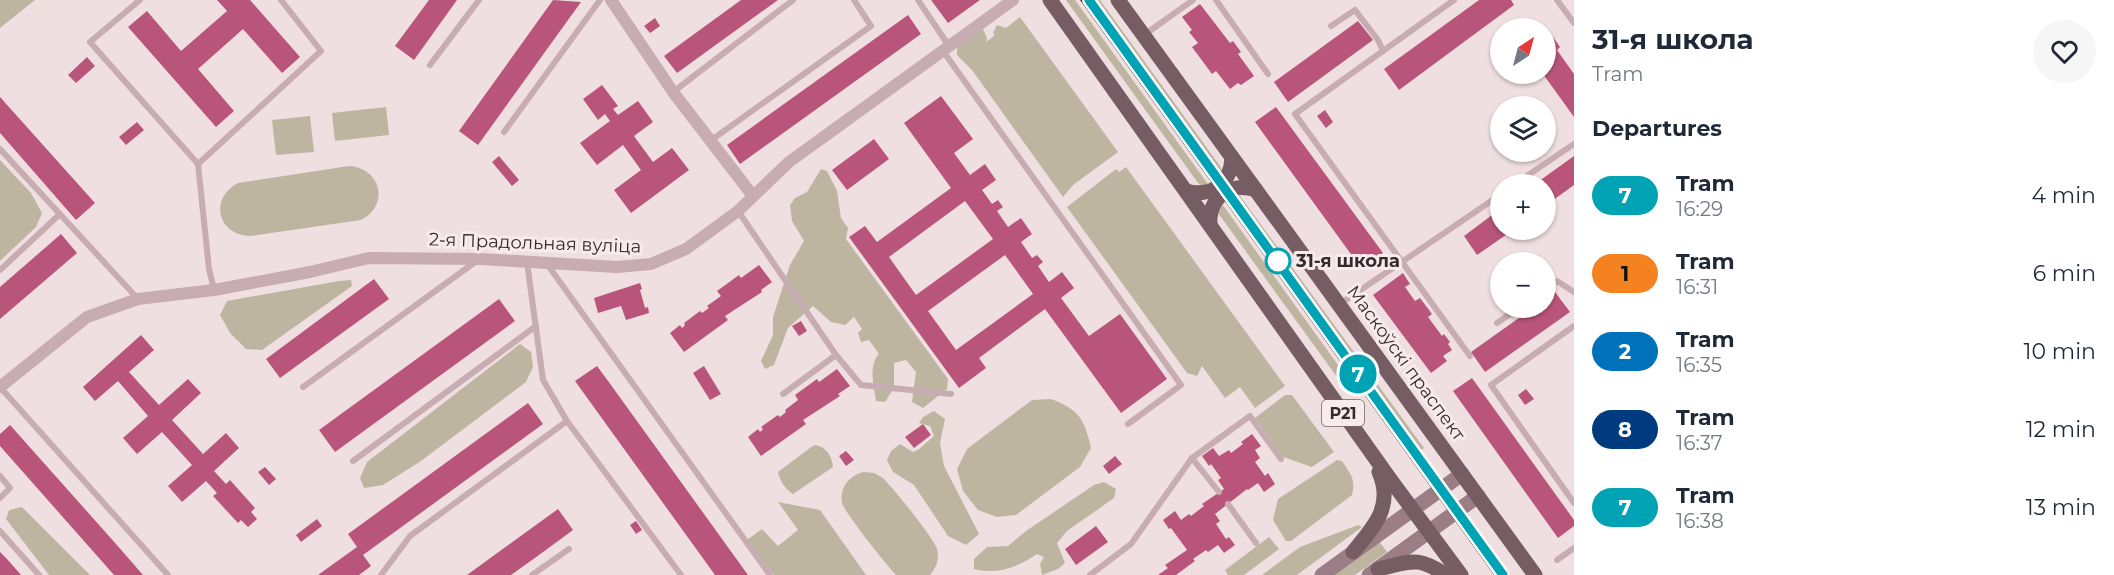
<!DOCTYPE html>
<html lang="en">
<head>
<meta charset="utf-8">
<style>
	body { margin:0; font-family:Montserrat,sans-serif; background:#f6f6f7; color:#1f2937; height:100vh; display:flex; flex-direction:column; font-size:22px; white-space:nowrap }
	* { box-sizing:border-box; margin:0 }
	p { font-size:20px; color:#747a83 }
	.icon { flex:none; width:33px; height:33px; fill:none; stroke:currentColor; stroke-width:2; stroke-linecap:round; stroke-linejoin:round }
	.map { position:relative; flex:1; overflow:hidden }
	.side { display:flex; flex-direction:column; background:#fff; width:540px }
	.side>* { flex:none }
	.badge { padding:0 12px; border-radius:20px; font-size:21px; line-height:39px }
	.needle { width:39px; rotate:36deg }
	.tools { position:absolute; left:1490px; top:18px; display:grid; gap:12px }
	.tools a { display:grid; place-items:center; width:66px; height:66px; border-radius:50%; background:#fff; box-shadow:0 2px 4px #0004; font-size:30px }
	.map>.badge { position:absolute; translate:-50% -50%; box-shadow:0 0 0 3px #fff }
	h2 { padding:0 18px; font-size:22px; line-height:54px }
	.round { display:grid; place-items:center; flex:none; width:63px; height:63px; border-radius:32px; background:#f6f6f7 }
	.headline { display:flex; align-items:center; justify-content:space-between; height:102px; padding:0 18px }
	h1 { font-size:28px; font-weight:700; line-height:45px }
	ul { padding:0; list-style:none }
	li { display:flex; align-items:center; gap:18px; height:78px; padding:0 18px }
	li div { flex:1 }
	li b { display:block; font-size:22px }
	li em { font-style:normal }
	li .badge { min-width:66px; font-weight:700; text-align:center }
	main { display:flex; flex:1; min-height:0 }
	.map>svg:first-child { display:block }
</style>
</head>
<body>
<main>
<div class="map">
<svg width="1574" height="575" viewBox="0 0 1574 575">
	<rect width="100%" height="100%" fill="#f0dfe1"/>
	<g fill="#beb5a1">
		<path d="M0,0H35L0,28Z"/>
		<path d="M1066,0H1075L1210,187H1203L1198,183Z"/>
		<path d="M1092,0H1100L1220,166L1223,173L1221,179Z"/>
		<path d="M1020,17L1118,152L1073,185L1063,197L972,70L957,55V46L983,29L987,38L986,42L995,35L993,33L997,25L1006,28Z"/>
		<path d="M386,107L389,135L335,141L332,113Z"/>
		<path d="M310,116L314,152L276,155L272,120Z"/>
		<path d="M0,160L31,193L42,213L36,227L0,261Z"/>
		<path d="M349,166C381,168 390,205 361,220L250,236C217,235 209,198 238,183Z"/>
		<path d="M1126,167L1285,386L1255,408L1240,387L1225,398L1202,366L1197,376L1187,373L1067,207L1116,169L1119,172Z"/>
		<path d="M821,169L827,171L837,191L841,218L848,228L846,239L948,379L947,389L923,408L912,402L916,372L906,360L894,363V388L885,402L876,401C874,387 868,365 879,354L869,340L861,342L858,333L862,329L854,317L845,325L831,322L813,306L788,328L774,365L765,369L761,361L773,335V317L790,265L804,241L792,221L790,205L795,198L807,192Z"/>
		<path d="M1232,194L1240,196L1424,448L1419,452Z"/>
		<path d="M1220,201L1351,383L1345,388L1218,213Z"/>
		<path d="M351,280L352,286L262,350L246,349L230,333L220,315L227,301L339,281Z"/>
		<path d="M520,344L531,352L533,367L526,382L421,461L383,485L364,488L360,478L367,462Z"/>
		<path d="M1285,395H1292L1334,452L1312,467L1283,457L1255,418Z"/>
		<path d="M1051,399C1080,410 1084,419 1091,448L1080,467L1016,515L997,517L978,510L963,491L957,469L967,449L1032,400Z"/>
		<path d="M934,411L945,419L940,443L944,466L979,534L966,545L948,536L914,485L893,472L887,460L891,451L900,444L913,452L918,450L934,436L930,426L919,423L923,417Z"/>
		<path d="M814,445C826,446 832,456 833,467L793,494C785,489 780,481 778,472Z"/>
		<path d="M1337,460L1342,461C1351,475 1356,479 1352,495L1291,541H1286L1273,520L1278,499Z"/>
		<path d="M864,472L874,473L883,478C893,488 933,537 937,549C940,559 936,568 930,575H896C887,566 845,513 842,503C839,487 850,475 864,472Z"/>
		<path d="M1104,482L1116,489L1114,498L1067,531L1057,543L1065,563L1058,569L1042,575L1040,564L1044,557L1037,554C1018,567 997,575 974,569V559L987,547L1008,546L1026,531L1094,485Z"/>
		<path d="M778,502L820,510L866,575H774L747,540L762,529L778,546L798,530Z"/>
		<path d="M22,507L90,575H49L6,519L9,510Z"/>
		<path d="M1358,525L1362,527L1297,575H1262L1300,547Z"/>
		<path d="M1269,537L1279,549L1244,575H1228L1225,570Z"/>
		<path d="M1379,541L1387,552L1355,575H1331Z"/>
	</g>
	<g fill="#b9557b" fill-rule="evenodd">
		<path d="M217,0H250L300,57L282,73L243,29L198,69L234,111L216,127L128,27L147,11L181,51L227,11Z"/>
		<path d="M429,0H457L414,60L395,46Z"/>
		<path d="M553,0L581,2L478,145L459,131Z"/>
		<path d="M741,0H778L677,73L664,56Z"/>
		<path d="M931,0H980L948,23Z"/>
		<path d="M1479,0H1511L1514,5L1399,90L1384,69Z"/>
		<path d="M1200,4L1230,43L1233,41L1241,52L1238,54L1254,76L1241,85L1238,83L1230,89L1216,71L1212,74L1192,47L1198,43L1189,32L1192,30L1182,17Z"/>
		<path d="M908,15L921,34L740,164L727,145Z"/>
		<path d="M655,18L660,26L650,33L644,26Z"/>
		<path d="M1358,21L1373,40L1288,102L1274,82Z"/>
		<path d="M1545,34L1549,40L1553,37L1560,47L1557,50L1574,74V117L1543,74H1545Z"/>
		<path d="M87,57L95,66L76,83L68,75Z"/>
		<path d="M602,85L618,106L613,109L618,115L638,101L653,122L634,136L653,162L672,148L689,170L631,213L614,190L641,170L623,145L597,165L580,143L610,121L605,114L598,120L583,99Z"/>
		<path d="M941,96L973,139L954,153L970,175L985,164L996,180L982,190L992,204L998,200L1000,203L1003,207L997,211L1008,227L1021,218L1032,234L1021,242L1032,258L1037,255L1043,262L1038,266L1049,282L1062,272L1074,288L1061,298L1089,336L1120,314L1167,379L1121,413L1045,309L979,358L986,368L959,388L849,237L865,226L877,242L951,188L904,123ZM965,201L993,239L916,295L889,257ZM1005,255L1033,294L956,350L928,311Z"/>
		<path d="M0,97L95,203L76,220L0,133Z"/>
		<path d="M1276,107L1383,253L1361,268L1255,122Z"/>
		<path d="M1325,110L1333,122L1326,128L1317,116Z"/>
		<path d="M137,122L144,130L126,145L119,137Z"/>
		<path d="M874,139L889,159L847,190L832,170Z"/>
		<path d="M499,156L519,180L512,186L492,162Z"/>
		<path d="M1574,156V185L1545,206V184H1535Z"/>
		<path d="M1500,209V230H1513L1477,255L1464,236Z"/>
		<path d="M61,234L77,253L0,319V287Z"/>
		<path d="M759,265L772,282L761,290L762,292L725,316L728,320L684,352L670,333L680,325L682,328L685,325L684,323L700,311L702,313L709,308L707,306L721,296L717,291L739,275L741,278Z"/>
		<path d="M1403,273L1410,284L1405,287L1415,301L1420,298L1432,314L1428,317L1442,336L1444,334L1450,342L1448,344L1452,350L1443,356L1447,361L1431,373L1373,295Z"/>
		<path d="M374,279L389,299L280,378L266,359Z"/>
		<path d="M640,283L642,289L640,290L645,308L648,307L649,313L626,320L621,306L598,313L594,298Z"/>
		<path d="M1555,292L1570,312L1485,372L1471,352L1533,308H1545V299Z"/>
		<path d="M499,299L515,321L335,452L319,430Z"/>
		<path d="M801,321L807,331L799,336L792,326Z"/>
		<path d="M141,335L154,350L129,372L159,405L188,379L201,393L172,420L203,454L226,433L239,448L214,471L226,484L230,480L255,508L251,512L257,519L248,527L241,520L238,523L213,496L217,493L206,481L182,502L168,486L192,465L162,432L137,454L123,438L148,416L118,381L95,401L83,387Z"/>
		<path d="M597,366L611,385L748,575H715L575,381Z"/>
		<path d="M704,366L721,394L710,400L693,373Z"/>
		<path d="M837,369L850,386L838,394L840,396L803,420L806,424L761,456L748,437L758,429L760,432L763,429L761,427L778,415L780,417L786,412L785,410L798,400L795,395L817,379L819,382Z"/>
		<path d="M1472,378L1574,520V526L1558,538L1453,391Z"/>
		<path d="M1526,389L1534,399L1525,405L1518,395Z"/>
		<path d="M528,403L543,424L363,555L371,566L359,575H318L357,547L348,534Z"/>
		<path d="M923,424L931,435L914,448L905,437Z"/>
		<path d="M10,425L116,544L143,575H114L0,446V434Z"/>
		<path d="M1252,434L1261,446L1255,450L1260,458L1255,462L1265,476L1268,473L1275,484L1264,492L1258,483L1248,490L1247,489L1215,514L1220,521L1216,524L1226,539L1229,537L1235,545L1224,553L1218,545L1208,552L1206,550L1193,559L1195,561L1176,575H1158L1168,568L1165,565L1187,550L1171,528L1169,529L1163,520L1175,511L1181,520L1189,514L1191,516L1204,506L1202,504L1224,489L1218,480L1221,478L1211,464L1209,466L1202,456L1213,448L1219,456L1229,450L1231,453L1243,444L1241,442Z"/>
		<path d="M846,451L854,460L846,466L839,456Z"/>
		<path d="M1115,456L1122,464L1109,474L1103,466Z"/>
		<path d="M265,467L276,479L269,485L258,472Z"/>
		<path d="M558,509L573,530L539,555L511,575H467Z"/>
		<path d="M317,519L322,526L301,542L296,535Z"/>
		<path d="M636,521L642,530L636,534L630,525Z"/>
		<path d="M1096,526L1108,542L1076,565L1065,549Z"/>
		<path d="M0,552L7,559L21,575H0Z"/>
	</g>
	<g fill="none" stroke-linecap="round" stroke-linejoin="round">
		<g stroke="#c7acb1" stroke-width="6">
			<path d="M140,0L90,42L198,164L321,51L281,0"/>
			<path d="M918,0L949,46"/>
			<path d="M1216,0L1268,74"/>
			<path d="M1454,0L1295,114L1470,356"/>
			<path d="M1557,0L1574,23"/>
			<path d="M1331,26L1355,10L1378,40L1383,51"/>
			<path d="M1144,35L1193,0"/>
			<path d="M943,51L1181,385L1128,424"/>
			<path d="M430,65L479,0"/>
			<path d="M673,92L793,0"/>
			<path d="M504,132L600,0"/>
			<path d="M710,141L871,26L854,0"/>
			<path d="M0,149L138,299"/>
			<path d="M198,164L209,269L214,289"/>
			<path d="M1515,184L1574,144"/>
			<path d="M738,211L836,355L783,394"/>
			<path d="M527,262L543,380L567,421L681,575"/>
			<path d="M547,264L770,575"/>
			<path d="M0,270L60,214"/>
			<path d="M1545,290L1557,281L1574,292"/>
			<path d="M1340,304L1500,195"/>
			<path d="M1497,323L1519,308"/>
			<path d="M1574,326L1491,385L1574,503"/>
			<path d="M836,355L861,385L951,394"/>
			<path d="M0,387L168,575"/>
			<path d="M303,387L478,260"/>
			<path d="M1192,458L1219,492"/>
			<path d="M353,461L536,326"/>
			<path d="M0,476L10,488L0,498"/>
			<path d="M1228,504L1256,543"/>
			<path d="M0,531L39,575"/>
			<path d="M1557,560L1574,548"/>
			<path d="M381,575L410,536L567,421"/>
			<path d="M532,575L569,549"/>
			<path d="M1090,575L1131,544L1192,458L1250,416L1281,459"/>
		</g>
		<g stroke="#c7acb1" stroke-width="12">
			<path d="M611,0L673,92L753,196"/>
			<path d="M0,387L87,317L138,299L214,290L310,272L369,258L480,259L617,267L651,264L686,249L738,211L789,162L1013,0"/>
		</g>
		<g stroke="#9b7e85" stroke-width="15">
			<path d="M1322,575L1462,474"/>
			<path d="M1369,575L1478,496"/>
		</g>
		<g stroke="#765d64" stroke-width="15">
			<path d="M1050,0L1390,479L1461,575"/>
			<path d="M1118,0L1535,575"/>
			<path d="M1186,191C1211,198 1231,183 1232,158"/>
			<path d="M1210,225C1208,198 1230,181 1256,190"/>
			<path d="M1353,552C1374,527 1394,506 1379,472"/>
			<path d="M1378,569C1411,562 1416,555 1446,575"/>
		</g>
		<path stroke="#362a2e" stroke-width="1.5" d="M1081,0L1495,575"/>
	</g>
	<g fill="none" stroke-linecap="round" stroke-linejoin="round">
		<defs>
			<path id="line" d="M1089,0L1503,575"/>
		</defs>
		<use href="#line" stroke="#fff" stroke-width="14"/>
		<use href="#line" stroke="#00a3b4" stroke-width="9"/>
	</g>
	<circle fill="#fff" stroke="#00a3b4" stroke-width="3" cx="1278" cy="261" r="12"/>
	<g text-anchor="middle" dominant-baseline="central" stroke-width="6" stroke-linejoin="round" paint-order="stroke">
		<rect fill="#f8ebec" stroke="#706467" stroke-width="1.5" x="1322" y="400" width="42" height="26" rx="4.5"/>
		<g font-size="16" font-weight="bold" fill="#362a2e">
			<text x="1343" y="413">Р21</text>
		</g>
		<g font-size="18" fill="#362a2e" stroke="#f8ebec">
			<text transform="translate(535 243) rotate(2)">2-я Прадольная вуліца</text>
			<text transform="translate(1406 363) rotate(54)">Маскоўскі праспект</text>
		</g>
		<g font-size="18" font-weight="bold" fill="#362a2e" stroke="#f8ebec" text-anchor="start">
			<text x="1296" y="261">31-я школа</text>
		</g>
	</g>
</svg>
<div class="tools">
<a><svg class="needle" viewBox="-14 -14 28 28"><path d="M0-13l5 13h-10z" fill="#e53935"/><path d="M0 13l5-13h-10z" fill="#747a83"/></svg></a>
<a><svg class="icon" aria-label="layers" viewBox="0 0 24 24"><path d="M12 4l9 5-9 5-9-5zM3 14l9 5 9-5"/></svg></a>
<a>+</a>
<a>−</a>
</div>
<b class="badge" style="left:1358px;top:374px;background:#00a3b4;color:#fff">7</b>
</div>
<section class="side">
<div class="headline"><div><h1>31-я школа</h1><p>Tram</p></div><a class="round"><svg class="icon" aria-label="heart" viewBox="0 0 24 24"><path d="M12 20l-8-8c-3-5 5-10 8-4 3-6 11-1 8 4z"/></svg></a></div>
<h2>Departures</h2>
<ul>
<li><span class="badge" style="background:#00a3b4;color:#fff">7</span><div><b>Tram</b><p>16:29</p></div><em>4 min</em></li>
<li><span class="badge" style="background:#f58220;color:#111">1</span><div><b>Tram</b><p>16:31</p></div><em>6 min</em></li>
<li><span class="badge" style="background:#0072bc;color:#fff">2</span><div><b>Tram</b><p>16:35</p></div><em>10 min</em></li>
<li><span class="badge" style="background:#003b80;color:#fff">8</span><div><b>Tram</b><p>16:37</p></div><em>12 min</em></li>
<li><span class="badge" style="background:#00a3b4;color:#fff">7</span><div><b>Tram</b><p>16:38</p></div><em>13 min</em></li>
</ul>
</section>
</main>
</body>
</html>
